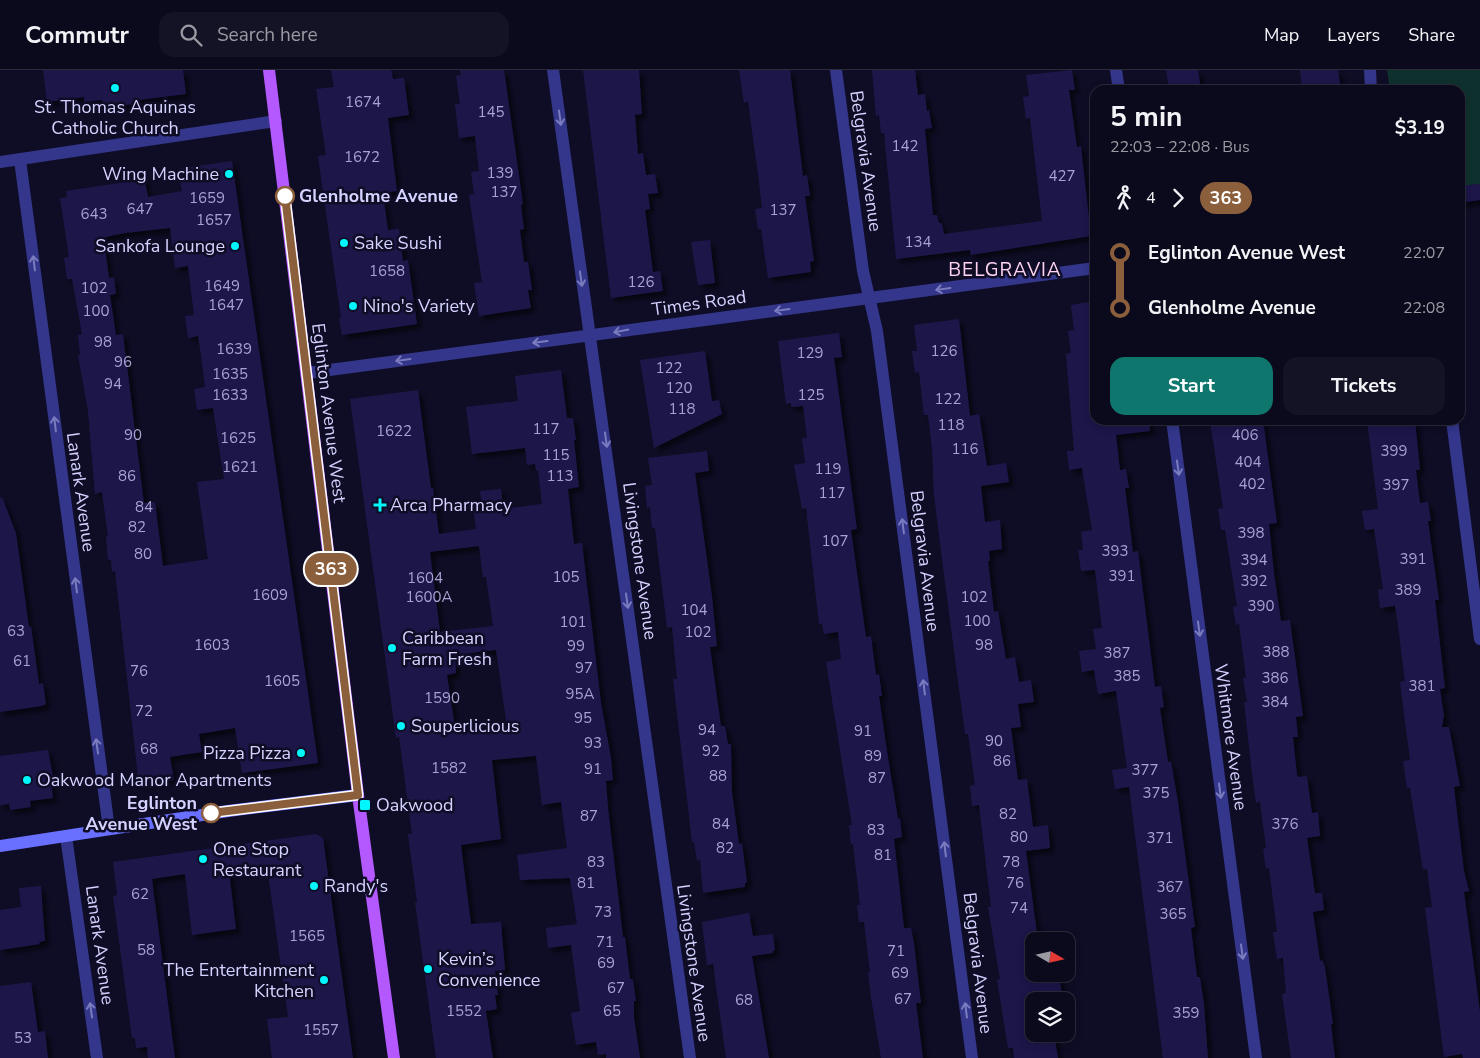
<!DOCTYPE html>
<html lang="en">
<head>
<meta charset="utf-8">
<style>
	body { margin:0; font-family:"Nunito Sans",sans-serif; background:#141325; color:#f1f3f6; height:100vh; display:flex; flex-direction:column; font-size:19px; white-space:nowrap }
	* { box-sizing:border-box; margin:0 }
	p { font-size:16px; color:#9a9aa3 }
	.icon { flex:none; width:28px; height:28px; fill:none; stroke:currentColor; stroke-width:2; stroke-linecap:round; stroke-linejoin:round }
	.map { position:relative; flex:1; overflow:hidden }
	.drawer { position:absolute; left:1090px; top:15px; width:375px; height:340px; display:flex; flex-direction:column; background:#0b0a1c; border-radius:15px; box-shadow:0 2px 8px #0003,0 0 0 1px #2b2b3b }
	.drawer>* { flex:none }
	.badge { padding:0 10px; border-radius:16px; font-size:18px; line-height:32px }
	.needle { width:32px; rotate:99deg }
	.tools { position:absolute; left:1025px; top:862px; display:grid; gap:10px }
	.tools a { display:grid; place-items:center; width:50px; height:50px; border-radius:10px; background:#0b0a1c; box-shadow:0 2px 8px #0003,0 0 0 1px #2b2b3b; font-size:25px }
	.map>.badge { position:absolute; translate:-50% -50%; box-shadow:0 0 0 2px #fff }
	.legs { display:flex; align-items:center; gap:8px; height:55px; padding:0 20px; font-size:16px }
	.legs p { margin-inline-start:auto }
	.summary { display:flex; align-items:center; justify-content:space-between; height:85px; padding:0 20px }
	h1 { font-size:28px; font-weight:700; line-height:38px }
	.primary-button { display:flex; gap:10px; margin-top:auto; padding:10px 20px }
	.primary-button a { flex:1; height:58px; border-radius:15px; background:#0f766e; color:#fff; font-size:20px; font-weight:700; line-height:58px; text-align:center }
	.primary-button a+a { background:#141325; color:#f1f3f6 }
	ul { padding:0 20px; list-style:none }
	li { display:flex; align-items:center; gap:18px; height:55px; font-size:19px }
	li i { display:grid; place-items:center; width:8px; height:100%; margin:0 6px; background:currentColor }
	li i::after { content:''; width:12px; height:12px; margin:-6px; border:4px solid; border-radius:50%; background:#0b0a1c }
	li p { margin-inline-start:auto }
	li:first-child i { background:linear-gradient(#0000 50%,currentColor 0) }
	li:last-child i { background:linear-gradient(currentColor 50%,#0000 0) }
	header { display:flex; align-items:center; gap:30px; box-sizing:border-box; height:70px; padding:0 25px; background:#0b0a1c; border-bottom:1px solid #2b2b3b }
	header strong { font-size:24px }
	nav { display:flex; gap:28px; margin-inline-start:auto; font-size:18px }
	.search { width:350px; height:45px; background:#141325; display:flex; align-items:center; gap:12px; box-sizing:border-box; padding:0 18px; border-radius:15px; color:#9a9aa3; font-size:19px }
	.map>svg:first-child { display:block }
</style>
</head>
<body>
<header>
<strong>Commutr</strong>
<div class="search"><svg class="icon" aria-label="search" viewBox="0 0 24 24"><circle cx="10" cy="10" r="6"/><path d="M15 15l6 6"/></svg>Search here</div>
<nav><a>Map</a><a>Layers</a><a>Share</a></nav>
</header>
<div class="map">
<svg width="1480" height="988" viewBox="0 0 1480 988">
	<defs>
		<filter id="shadow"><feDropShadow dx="4.5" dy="4.5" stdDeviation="2.5" flood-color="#0009"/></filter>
	</defs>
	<rect width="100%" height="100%" fill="#0f0d26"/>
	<path fill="#0f312d" d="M1387,0H1480V114L1460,116V20H1390Z"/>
	<g fill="#1d1749" fill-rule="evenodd" filter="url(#shadow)">
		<path d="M43,0H183L186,24L139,30L140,33L120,36V33L103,36L102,30L84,32V27L47,32Z"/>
		<path d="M331,0H391L393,9L404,8L409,45L388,48L397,121L383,123L388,160L399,159L403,191L408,190L417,254L342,265L339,248H341L318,86L326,85L316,19L334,17Z"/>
		<path d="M460,0H504L523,134L521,135L524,159L520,160L524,192H528L532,220H528L531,238L479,246L474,213L482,212L469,125L474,124L471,102L479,101L475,66L459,68L455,34H460L456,6L461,5Z"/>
		<path d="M583,0H639L642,44L635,45L638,84L643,83L646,105L655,104L658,123L648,124L650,139L645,140L653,202L660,201L663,221L611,228Z"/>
		<path d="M739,0H790L803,106L807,105L810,126H805L814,191L810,192L811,202L768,208L761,159H758L755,139L762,138L758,104L748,32L744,33Z"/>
		<path d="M872,0H915L918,25L925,24L927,41L929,40L932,58L925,59L933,145H937L939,153H942L944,164L1042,151L1030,48L1026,49L1023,27L1029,26L1026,5L1072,0L1075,20H1069L1077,77L1081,76L1091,166L971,185L970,180L896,189L884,63H881L879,45L876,46Z"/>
		<path d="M1166,0H1198L1201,20H1169Z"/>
		<path d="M1300,0H1338L1341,20H1302Z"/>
		<path d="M232,91L318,693L242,703L235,658L199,664L202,682L170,687L174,710L139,715L115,501L112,502L111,490H108L106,467L108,466L102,422L95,424L88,341L78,285H80L78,265L82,264L72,209H67L64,188L69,187L60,128L67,127L66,121L126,112V108L144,106L148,127L182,121L178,99ZM170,158L175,198L188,196L194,245L185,246L188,268L198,266L201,285L205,317L194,319L197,340L213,338L224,409L197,412L208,489L163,496L155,432L144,433L123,264L116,265L110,225L116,224L114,207L109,208L104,170L106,167L125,163Z"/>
		<path d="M1480,114V130L1460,133V116Z"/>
		<path d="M710,170L715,213L698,215L691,172Z"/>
		<path d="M1095,231V350H1149L1150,361L1116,365L1120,400L1126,399L1129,418H1125L1130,457L1133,482L1138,481L1155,617L1161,616L1164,637L1160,638L1168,692L1171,691L1178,732L1195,857L1191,858L1197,907H1200L1204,934L1208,988H1163L1129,717L1115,719L1112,700L1127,698L1116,621L1098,624L1094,600L1082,602L1079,581L1096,579L1093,559L1102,558L1095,500L1081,501L1078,480H1083L1081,462L1092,460L1082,398L1069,400L1067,381H1074L1066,284L1071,283L1068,261L1074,260L1071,235Z"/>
		<path d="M959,249L970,346L979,344L987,396L1006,393L1009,412L981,416L985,452L1000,450L1002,479L989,481L990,491H988L994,542L998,541L1006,589L1015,587L1019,612L1031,610L1034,632L1018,634L1021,657L1011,658L1018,710L1027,709L1033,757L1048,755L1050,778L1026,781L1038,871H1034V904H1059L1063,931H1034V964H1054L1058,988H1014L1013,978H1008L997,910L1000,909L988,837H991L979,735L972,736L970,716L975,715L968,664H965L943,497L934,425L932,378L928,345H924L919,302L915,303L912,281H917L914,255Z"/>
		<path d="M839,263L842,287L834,288L857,459L851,460L866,567L871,566L876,605L879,604L882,626H879L887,681L898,749L900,748L902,767L894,769L904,858H911L914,873L921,933H916L923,988H881L871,927L868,902H870L864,852H859L857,835H860L853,774H851L849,755H852L826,592L841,589L838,562L824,564L822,554H819L806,438L802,439L794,395L805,393L802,368H807L803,336L791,337V333L786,334L778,271Z"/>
		<path d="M705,281L712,331L719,330L722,344L654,378L640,290Z"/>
		<path d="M561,300L567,348H573L576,370H574L579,417L568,419L574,474L582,473L601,633L611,688L613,710L606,711L608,738L623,867H625L630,909H633L636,931H634V947L640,988H606V984L598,985L596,972L576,975L571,943L580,941L571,875L548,878L546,858L577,854L570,808L520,810L517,785L567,778L561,732L542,735L536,686L492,690L501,769L461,775L471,854L501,852L505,900L495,901L498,925H495L497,939L486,941L493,988H436L415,832H417L408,764H412L399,667L396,668L350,329L418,320L431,418H433L439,464L476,459L473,436L482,435L480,421L501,419L503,439L542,434L538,400L536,401L535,394L527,395L525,378L472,384L466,337L518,331L515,306ZM479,476L483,507H486L493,556L440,562L430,482ZM496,580L507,657L456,664L447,605L456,603L455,585Z"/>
		<path d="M1210,350H1263L1277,453L1269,454L1274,503L1281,551L1290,550L1303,646L1296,647L1298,667H1293L1297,705L1299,707L1307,706L1312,743L1318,742L1320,766L1307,768L1315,823H1322L1324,840L1313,842L1320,891L1322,890L1325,897L1333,954H1331L1335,988H1291L1282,924L1286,923L1283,888L1277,889L1273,862H1277L1269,798L1266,799L1263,779L1266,778L1260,732L1256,733L1252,704L1244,632H1247L1243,608H1246L1239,554L1236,555L1233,537L1237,536L1225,460H1221L1218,439L1223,438Z"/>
		<path d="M1367,350H1415L1420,400H1416L1420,433L1428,432L1431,451H1428L1439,530H1435L1445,618L1440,619L1444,645L1442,657H1449L1460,716L1454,717L1464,801L1469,821L1464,822L1480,942V988H1463L1462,984L1444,987L1425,838L1432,837L1427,799L1423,800L1410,718H1407L1403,691L1410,690L1400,612L1405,611L1398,555L1395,536L1380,538L1378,520L1383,519L1374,459L1365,460L1362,441L1378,439Z"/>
		<path d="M707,381L709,401L695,403L712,526L717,576L710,577L721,656H725L728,674H731L732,722L739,774L742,773L747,812L745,813V817L703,823L700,790L697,791L694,772H692L673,609H677L672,557L667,558L655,458H652L650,437L647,438L645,416L652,415L648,388Z"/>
		<path d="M2,427L16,463L29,557L31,556L39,614L43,613L46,634L42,636L0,642V428Z"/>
		<path d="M48,680L54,712L51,713L53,728L30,731L31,737L10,740L9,734L0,735V686Z"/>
		<path d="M316,764L323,768L353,988H272L267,949L288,947L267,796L229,801L236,859L192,865L185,804L152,809L175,988H148L147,977L136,978L135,968H132L113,826L117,825L113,792Z"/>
		<path d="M41,816L45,871L39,872L40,874L0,880V840L21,837L19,818Z"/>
		<path d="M749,843L753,866L773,864L775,880L773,881V883L752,886L769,988H726L713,894L707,895L702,852Z"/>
		<path d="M31,912L38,962L45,961L48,988H0V916Z"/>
	</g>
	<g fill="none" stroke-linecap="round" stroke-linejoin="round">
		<g stroke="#33368a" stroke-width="12">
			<path d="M553,0L690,988"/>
			<path d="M836,0L863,201L877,261L972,988"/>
			<path d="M1116,0L1119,20"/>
			<path d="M1370,0L1371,20"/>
			<path d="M20,90L109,759"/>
			<path d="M0,92L276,51"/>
			<path d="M307,303L1095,198"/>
			<path d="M1172,350L1256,988"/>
			<path d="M1452,350L1480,569"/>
			<path d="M66,766L97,988"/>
		</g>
		<path stroke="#6970ff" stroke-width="12" d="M0,776L228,741L358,725"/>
		<path stroke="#b459ff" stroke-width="12" d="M269,0L358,725L394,988"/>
	</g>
	<defs><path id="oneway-shaft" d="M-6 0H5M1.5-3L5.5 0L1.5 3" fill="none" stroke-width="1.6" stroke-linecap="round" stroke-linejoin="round" transform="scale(1.25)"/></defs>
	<g stroke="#7b7cbf">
		<use href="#oneway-shaft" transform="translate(560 48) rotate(82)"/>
		<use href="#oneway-shaft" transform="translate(34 193) rotate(-97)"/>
		<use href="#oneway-shaft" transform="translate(581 209) rotate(82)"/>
		<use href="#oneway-shaft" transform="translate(943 219) rotate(172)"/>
		<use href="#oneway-shaft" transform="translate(782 240) rotate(172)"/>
		<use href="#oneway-shaft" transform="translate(621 261) rotate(169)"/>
		<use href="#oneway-shaft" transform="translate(540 272) rotate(173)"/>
		<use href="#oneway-shaft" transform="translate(403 290) rotate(172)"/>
		<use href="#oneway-shaft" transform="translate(55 354) rotate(-97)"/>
		<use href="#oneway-shaft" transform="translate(606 370) rotate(82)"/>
		<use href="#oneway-shaft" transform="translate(1178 398) rotate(82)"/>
		<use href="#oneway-shaft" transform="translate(903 456) rotate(-97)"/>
		<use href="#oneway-shaft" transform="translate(76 515) rotate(-98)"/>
		<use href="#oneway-shaft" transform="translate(627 531) rotate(82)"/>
		<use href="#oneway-shaft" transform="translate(1199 559) rotate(82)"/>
		<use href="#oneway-shaft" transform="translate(924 617) rotate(-97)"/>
		<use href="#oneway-shaft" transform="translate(97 676) rotate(-98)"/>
		<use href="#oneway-shaft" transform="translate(1220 721) rotate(82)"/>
		<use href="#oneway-shaft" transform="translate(945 779) rotate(-97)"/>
		<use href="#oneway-shaft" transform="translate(1242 882) rotate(82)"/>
		<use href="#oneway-shaft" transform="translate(91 940) rotate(-98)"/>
		<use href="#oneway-shaft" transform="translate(966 940) rotate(-97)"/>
	</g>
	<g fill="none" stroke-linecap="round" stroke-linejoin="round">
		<defs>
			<path id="line-1" d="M211,743L358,725L285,126"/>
		</defs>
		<use href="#line-1" stroke="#fff" stroke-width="11"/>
		<use href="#line-1" stroke="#8b5e3c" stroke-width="8"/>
	</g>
	<g fill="#00f7fd" stroke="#0f0d26" stroke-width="2">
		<circle cx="115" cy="18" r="5"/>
		<circle cx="229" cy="104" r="5"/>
		<circle cx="344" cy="173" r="5"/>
		<circle cx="235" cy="176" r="5"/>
		<circle cx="353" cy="236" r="5"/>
		<path d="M377.5 427.5h5v5h5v5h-5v5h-5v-5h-5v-5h5z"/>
		<circle cx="392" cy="578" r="5"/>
		<circle cx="401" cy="656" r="5"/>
		<circle cx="301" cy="683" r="5"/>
		<circle cx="27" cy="710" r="5"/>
		<rect x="359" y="729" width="12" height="12" rx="2.5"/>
		<circle cx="203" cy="789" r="5"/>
		<circle cx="314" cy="816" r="5"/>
		<circle cx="428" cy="899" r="5"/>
		<circle cx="324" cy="910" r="5"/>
	</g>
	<g fill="#fff" stroke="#8b5e3c" stroke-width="2.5">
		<circle cx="285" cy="126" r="9"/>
		<circle cx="211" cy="743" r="9"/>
	</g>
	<g text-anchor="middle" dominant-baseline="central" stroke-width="5" stroke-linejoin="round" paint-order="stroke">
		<g font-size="15" fill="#a6a3d2">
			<text x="363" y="32">1674</text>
			<text x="491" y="42">145</text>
			<text x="905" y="76">142</text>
			<text x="362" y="87">1672</text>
			<text x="500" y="103">139</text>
			<text x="1062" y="106">427</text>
			<text x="504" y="122">137</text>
			<text x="207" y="128">1659</text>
			<text x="140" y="139">647</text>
			<text x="783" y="140">137</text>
			<text x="94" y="144">643</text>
			<text x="214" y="150">1657</text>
			<text x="918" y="172">134</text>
			<text x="387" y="201">1658</text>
			<text x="641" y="212">126</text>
			<text x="222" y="216">1649</text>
			<text x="94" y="218">102</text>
			<text x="226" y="235">1647</text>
			<text x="96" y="241">100</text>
			<text x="103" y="272">98</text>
			<text x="234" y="279">1639</text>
			<text x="944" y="281">126</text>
			<text x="810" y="283">129</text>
			<text x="123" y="292">96</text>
			<text x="669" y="298">122</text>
			<text x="230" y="304">1635</text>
			<text x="113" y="314">94</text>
			<text x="679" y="318">120</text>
			<text x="230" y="325">1633</text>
			<text x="811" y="325">125</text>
			<text x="948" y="329">122</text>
			<text x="682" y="339">118</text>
			<text x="951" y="355">118</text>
			<text x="546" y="359">117</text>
			<text x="394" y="361">1622</text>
			<text x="133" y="365">90</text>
			<text x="1245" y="365">406</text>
			<text x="238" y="368">1625</text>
			<text x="965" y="379">116</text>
			<text x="1394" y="381">399</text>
			<text x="556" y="385">115</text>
			<text x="1248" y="392">404</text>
			<text x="240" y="397">1621</text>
			<text x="828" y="399">119</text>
			<text x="127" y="406">86</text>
			<text x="560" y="406">113</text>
			<text x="1252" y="414">402</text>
			<text x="1396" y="415">397</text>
			<text x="832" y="423">117</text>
			<text x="144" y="437">84</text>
			<text x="137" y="457">82</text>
			<text x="1251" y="463">398</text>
			<text x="835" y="471">107</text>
			<text x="1115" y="481">393</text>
			<text x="143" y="484">80</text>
			<text x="1413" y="489">391</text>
			<text x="1254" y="490">394</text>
			<text x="1122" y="506">391</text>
			<text x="566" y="507">105</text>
			<text x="425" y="508">1604</text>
			<text x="1254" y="511">392</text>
			<text x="1408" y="520">389</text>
			<text x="270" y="525">1609</text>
			<text x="429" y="527">1600A</text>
			<text x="974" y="527">102</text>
			<text x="1261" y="536">390</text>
			<text x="694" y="540">104</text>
			<text x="977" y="551">100</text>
			<text x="573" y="552">101</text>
			<text x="16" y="561">63</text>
			<text x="698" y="562">102</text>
			<text x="212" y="575">1603</text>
			<text x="984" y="575">98</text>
			<text x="576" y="576">99</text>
			<text x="1276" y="582">388</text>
			<text x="1117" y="583">387</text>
			<text x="22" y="591">61</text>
			<text x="584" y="598">97</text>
			<text x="139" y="601">76</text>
			<text x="1127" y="606">385</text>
			<text x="1275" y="608">386</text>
			<text x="282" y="611">1605</text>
			<text x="1422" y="616">381</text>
			<text x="580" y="624">95A</text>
			<text x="442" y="628">1590</text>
			<text x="1275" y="632">384</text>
			<text x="144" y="641">72</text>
			<text x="583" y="648">95</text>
			<text x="707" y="660">94</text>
			<text x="863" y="661">91</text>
			<text x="994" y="671">90</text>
			<text x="593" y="673">93</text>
			<text x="149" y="679">68</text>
			<text x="711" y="681">92</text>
			<text x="873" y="686">89</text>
			<text x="1002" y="691">86</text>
			<text x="449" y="698">1582</text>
			<text x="593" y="699">91</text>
			<text x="1145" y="700">377</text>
			<text x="718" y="706">88</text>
			<text x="877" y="708">87</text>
			<text x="1156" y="723">375</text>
			<text x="1008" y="744">82</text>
			<text x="589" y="746">87</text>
			<text x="721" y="754">84</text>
			<text x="1285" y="754">376</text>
			<text x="876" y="760">83</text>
			<text x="1019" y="767">80</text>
			<text x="1160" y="768">371</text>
			<text x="725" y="778">82</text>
			<text x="883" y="785">81</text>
			<text x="596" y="792">83</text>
			<text x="1011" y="792">78</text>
			<text x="586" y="813">81</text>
			<text x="1015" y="813">76</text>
			<text x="1170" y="817">367</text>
			<text x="140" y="824">62</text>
			<text x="1019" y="838">74</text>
			<text x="603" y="842">73</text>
			<text x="1173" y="844">365</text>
			<text x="307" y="866">1565</text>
			<text x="605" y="872">71</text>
			<text x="146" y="880">58</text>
			<text x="896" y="881">71</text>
			<text x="606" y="893">69</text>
			<text x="900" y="903">69</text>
			<text x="616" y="918">67</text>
			<text x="903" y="929">67</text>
			<text x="744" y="930">68</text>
			<text x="464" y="941">1552</text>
			<text x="612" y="941">65</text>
			<text x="1186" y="943">359</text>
			<text x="321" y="960">1557</text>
			<text x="23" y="968">53</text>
		</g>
		<g font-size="18" fill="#d4d2ff" stroke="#0f0d26" text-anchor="start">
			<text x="115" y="37" text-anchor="middle">St. Thomas Aquinas<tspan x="115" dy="21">Catholic Church</tspan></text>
			<text x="219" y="104" text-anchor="end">Wing Machine</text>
			<text x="354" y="173">Sake Sushi</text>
			<text x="225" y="176" text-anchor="end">Sankofa Lounge</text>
			<text x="363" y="236">Nino's Variety</text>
			<text x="390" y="435">Arca Pharmacy</text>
			<text x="402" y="568">Caribbean<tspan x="402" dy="21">Farm Fresh</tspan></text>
			<text x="411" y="656">Souperlicious</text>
			<text x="291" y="683" text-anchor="end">Pizza Pizza</text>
			<text x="37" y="710">Oakwood Manor Apartments</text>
			<text x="376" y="735">Oakwood</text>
			<text x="213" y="779">One Stop<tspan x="213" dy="21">Restaurant</tspan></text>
			<text x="324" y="816">Randy's</text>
			<text x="438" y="889">Kevin’s<tspan x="438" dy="21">Convenience</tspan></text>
			<text x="314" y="900" text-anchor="end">The Entertainment<tspan x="314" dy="21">Kitchen</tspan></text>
		</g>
		<g font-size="18" fill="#d4d2ff" stroke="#0f0d26">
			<text transform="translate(866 91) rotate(82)">Belgravia Avenue</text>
			<text transform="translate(699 233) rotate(-8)">Times Road</text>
			<text transform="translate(329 343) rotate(83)">Eglinton Avenue West</text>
			<text transform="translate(81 422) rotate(82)">Lanark Avenue</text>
			<text transform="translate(640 491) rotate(82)">Livingstone Avenue</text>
			<text transform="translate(925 491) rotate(83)">Belgravia Avenue</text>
			<text transform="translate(1231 667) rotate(82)">Whitmore Avenue</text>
			<text transform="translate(100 875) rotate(82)">Lanark Avenue</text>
			<text transform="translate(694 893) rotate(82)">Livingstone Avenue</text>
			<text transform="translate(978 893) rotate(83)">Belgravia Avenue</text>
		</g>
		<g font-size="18" font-weight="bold" fill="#d4d2ff" stroke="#0f0d26" text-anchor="start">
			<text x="299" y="126">Glenholme Avenue</text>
			<text x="197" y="733" text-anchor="end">Eglinton<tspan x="197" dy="21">Avenue West</tspan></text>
		</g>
		<g font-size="19" letter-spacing="1" fill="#ffd4f3" stroke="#0f0d26">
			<text x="1005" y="200">BELGRAVIA</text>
		</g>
	</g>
</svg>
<div class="tools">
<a><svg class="needle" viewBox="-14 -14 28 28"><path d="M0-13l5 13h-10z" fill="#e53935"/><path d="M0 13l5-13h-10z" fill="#9a9aa3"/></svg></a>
<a><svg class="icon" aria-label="layers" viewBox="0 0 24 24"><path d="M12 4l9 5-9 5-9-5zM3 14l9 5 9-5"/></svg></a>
</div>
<b class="badge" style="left:331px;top:499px;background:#8b5e3c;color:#fff">363</b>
<section class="drawer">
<div class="summary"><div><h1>5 min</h1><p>22:03 – 22:08 · Bus</p></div><b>$3.19</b></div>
<div class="legs"><svg class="icon" aria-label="walk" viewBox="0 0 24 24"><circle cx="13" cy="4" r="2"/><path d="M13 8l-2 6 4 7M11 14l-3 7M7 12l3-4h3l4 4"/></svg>4<svg class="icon" aria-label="forward" viewBox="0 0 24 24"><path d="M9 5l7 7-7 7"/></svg><b class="badge" style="background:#8b5e3c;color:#fff">363</b></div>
<ul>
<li><i style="color:#8b5e3c"></i><b>Eglinton Avenue West</b><p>22:07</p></li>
<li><i style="color:#8b5e3c"></i><b>Glenholme Avenue</b><p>22:08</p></li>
</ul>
<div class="primary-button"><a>Start</a><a>Tickets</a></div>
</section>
</div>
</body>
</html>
